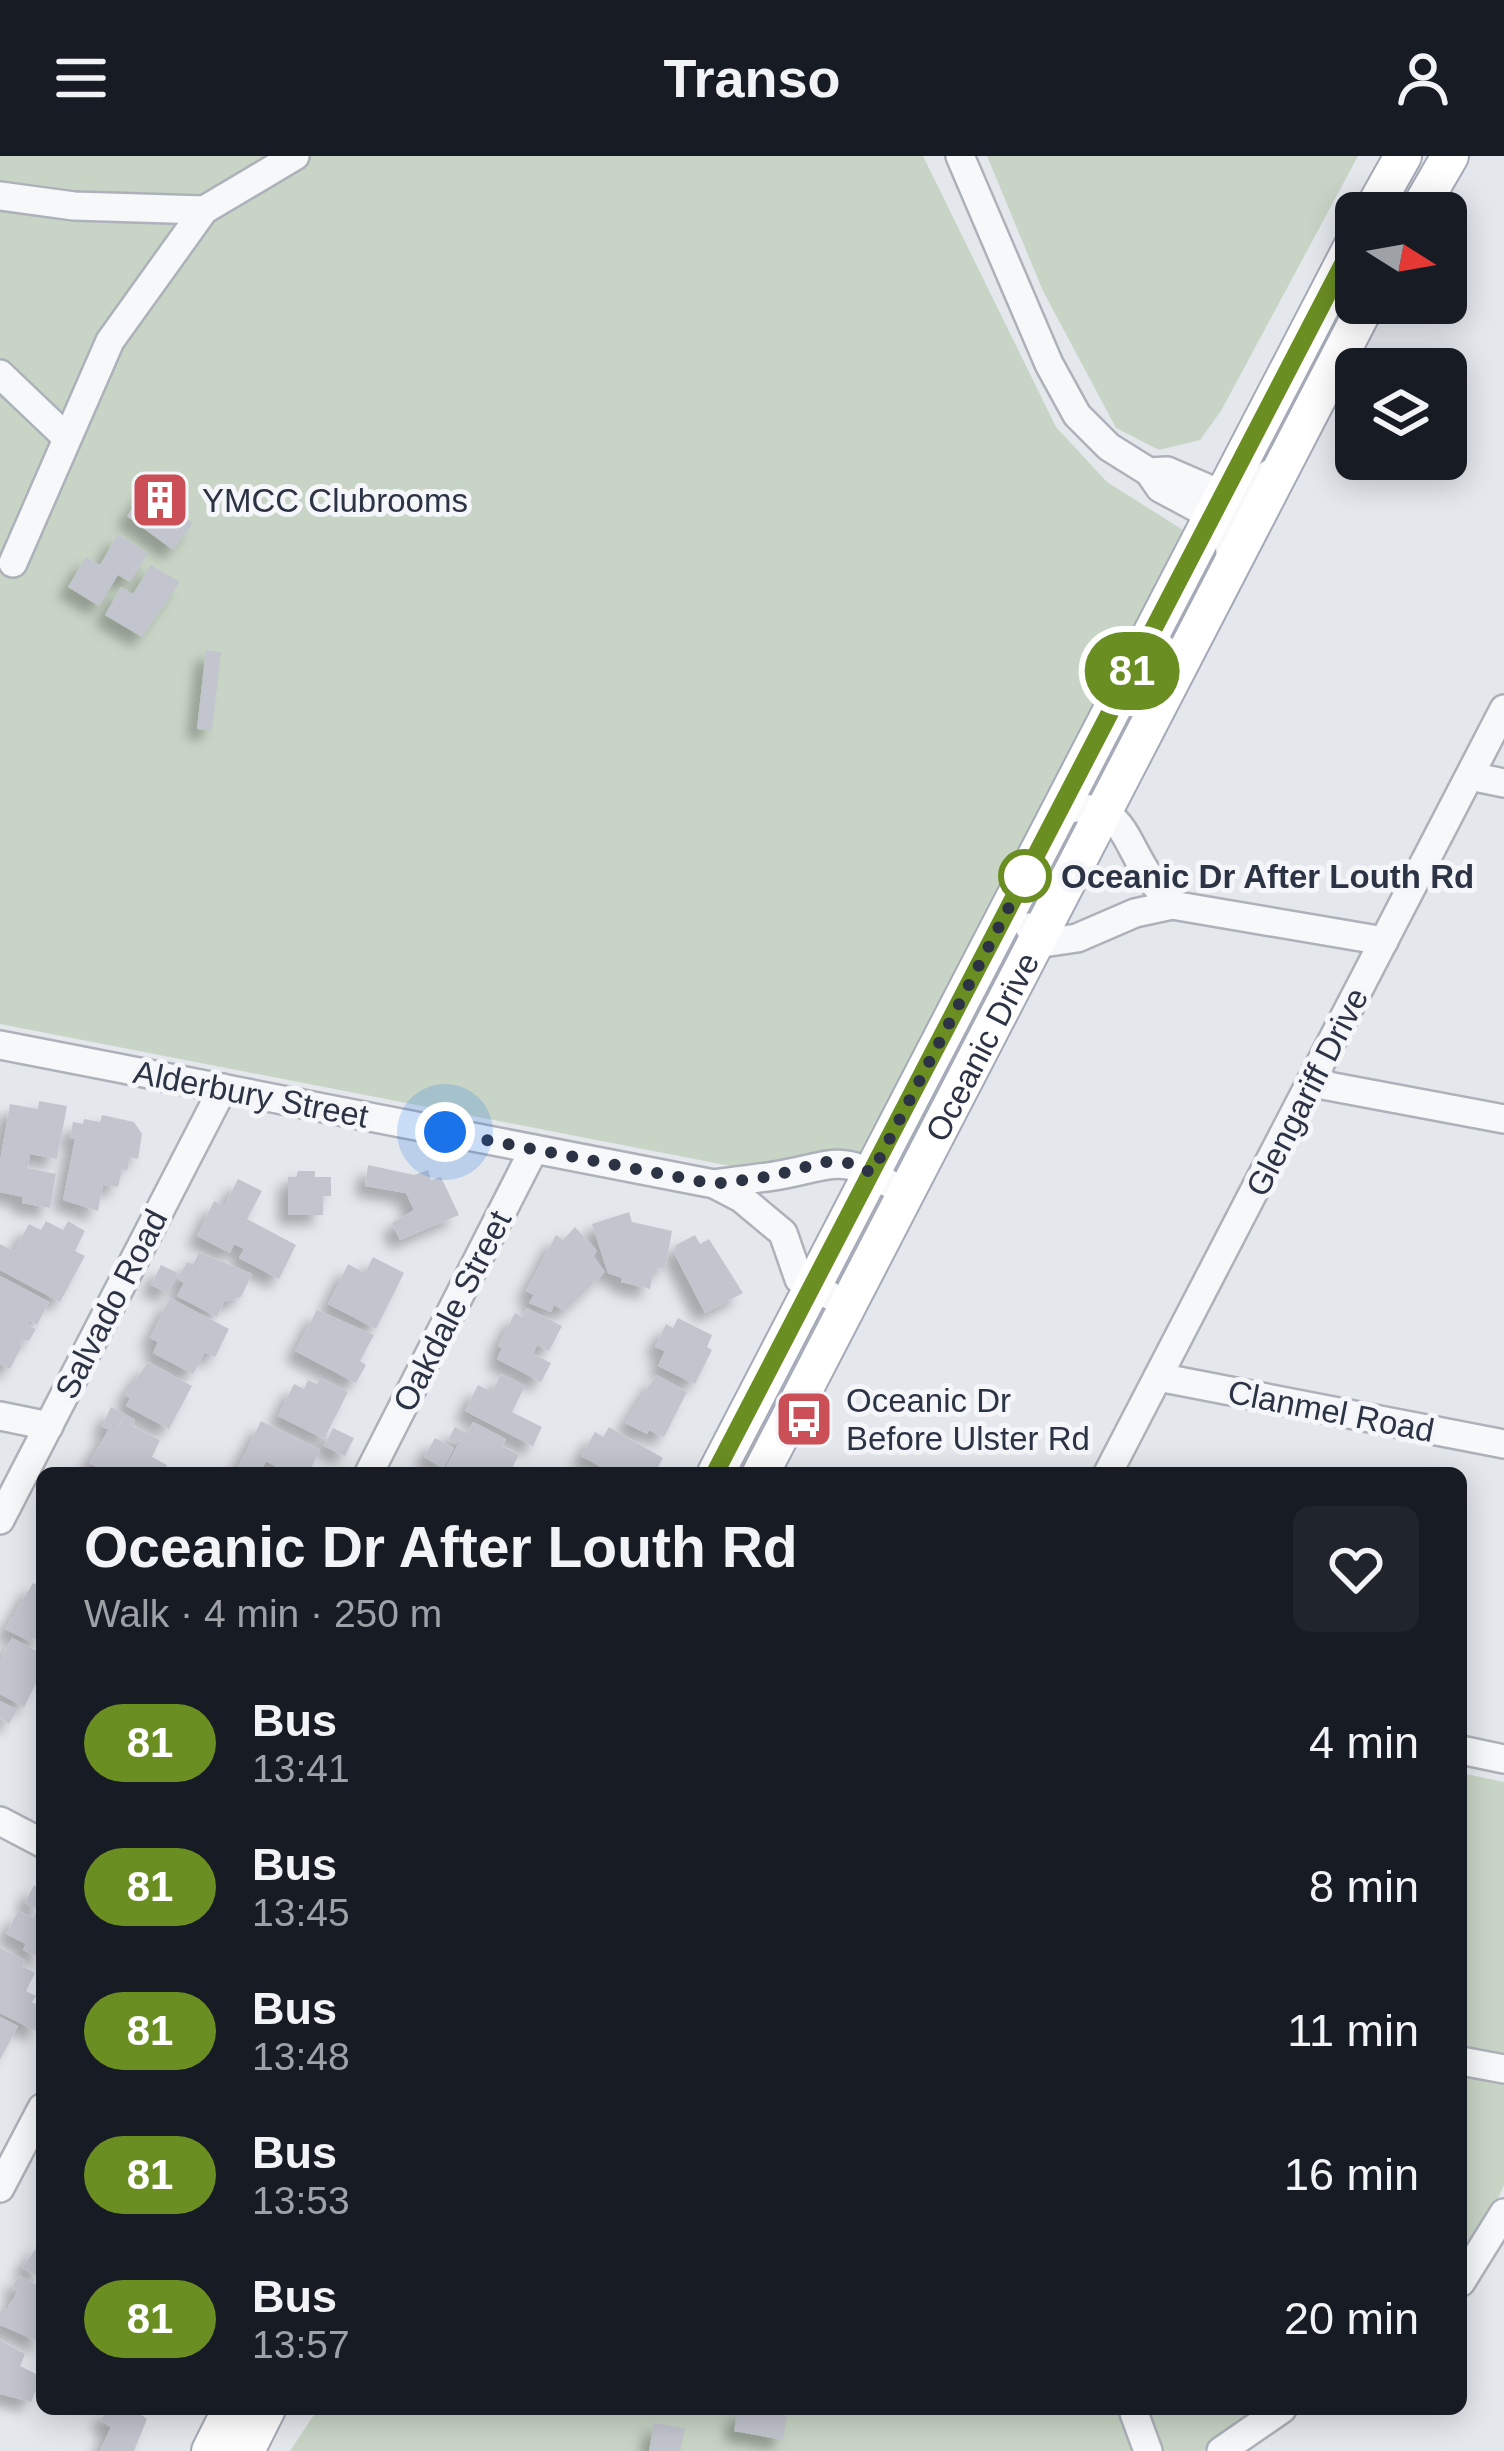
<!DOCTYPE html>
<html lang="en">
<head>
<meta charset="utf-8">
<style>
	body { margin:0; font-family:Arial,sans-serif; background:#20242c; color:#f1f3f6; height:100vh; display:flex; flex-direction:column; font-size:45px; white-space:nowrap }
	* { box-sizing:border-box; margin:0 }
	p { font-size:39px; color:#9ea1a6 }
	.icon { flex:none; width:66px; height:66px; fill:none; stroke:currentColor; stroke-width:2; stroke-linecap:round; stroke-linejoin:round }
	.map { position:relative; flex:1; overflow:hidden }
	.panel { position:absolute; left:36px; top:1311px; width:1431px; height:948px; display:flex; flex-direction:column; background:#171b24; border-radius:18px; box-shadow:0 6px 30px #0003 }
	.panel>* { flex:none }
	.badge { padding:0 24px; border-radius:39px; font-size:42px; line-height:78px }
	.needle { width:78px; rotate:101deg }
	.fabs { position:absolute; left:1335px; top:36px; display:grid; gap:24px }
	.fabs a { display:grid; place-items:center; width:132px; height:132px; border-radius:18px; background:#171b24; box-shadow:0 6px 30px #0003; font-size:60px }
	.you { position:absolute; width:60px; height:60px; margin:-30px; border:9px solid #fff; border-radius:50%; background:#1a73e8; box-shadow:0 0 0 18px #1a73e833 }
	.map>.badge { position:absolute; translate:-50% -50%; box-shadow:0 0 0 6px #fff }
	.round { display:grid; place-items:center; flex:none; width:126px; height:126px; border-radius:18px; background:#20242c }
	.head { display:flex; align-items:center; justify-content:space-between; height:204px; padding:0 48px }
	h1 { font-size:57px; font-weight:600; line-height:90px }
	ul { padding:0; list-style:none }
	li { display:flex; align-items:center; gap:36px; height:144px; padding:0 48px }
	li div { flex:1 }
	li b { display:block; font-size:45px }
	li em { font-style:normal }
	li .badge { min-width:132px; font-weight:700; text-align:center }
	header { display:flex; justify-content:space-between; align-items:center; height:156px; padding:0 48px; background:#171b24; font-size:54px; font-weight:600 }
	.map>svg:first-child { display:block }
</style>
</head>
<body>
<header><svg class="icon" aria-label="menu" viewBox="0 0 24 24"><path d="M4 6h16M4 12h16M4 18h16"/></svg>Transo<svg class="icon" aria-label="person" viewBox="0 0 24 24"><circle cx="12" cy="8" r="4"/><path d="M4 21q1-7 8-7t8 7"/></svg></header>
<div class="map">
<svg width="1504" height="2295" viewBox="0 0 1504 2295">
	<defs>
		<filter id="shadow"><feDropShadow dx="-10" dy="10" stdDeviation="6" flood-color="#0004"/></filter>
	</defs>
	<rect width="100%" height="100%" fill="#e4e7ec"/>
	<g fill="#c8d5c6">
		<path d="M0,0H923L1056,271L1107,326L1191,379L863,1000L746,1013L0,868Z"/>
		<path d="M987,0H1358L1221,255L1200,284L1159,294L1116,272L1043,135Z"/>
		<path d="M1461,1617L1504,1626V2029L1487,2067L1461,2101Z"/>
		<path d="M318,2253H1259L1203,2295H290Z"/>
	</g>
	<g fill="#c2c5ce" filter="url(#shadow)">
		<path d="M160,314L189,335L175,354L193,367L173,394L127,360Z"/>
		<path d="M118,378L148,397L130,426L118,419L99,450L68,431L86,401L100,409Z"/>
		<path d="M151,409L180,426L142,481L105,459L121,431L133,438Z"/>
		<path d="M206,494L221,496L212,574L197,573Z"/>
		<path d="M39,945L67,950L57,1003L30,998L28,1012L56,1018L50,1052L22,1047L23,1041L0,1036V1005L10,948L38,953Z"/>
		<path d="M102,959L134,966L142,978L138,1003L130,1001L127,1015L122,1013L118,1031L103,1029L98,1055L63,1044L75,983L70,982L73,966L83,968L84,963L100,966Z"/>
		<path d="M368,1009L414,1019L428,1014L431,1024L441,1021L459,1059L400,1084L392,1067L414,1054L406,1037L365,1030Z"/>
		<path d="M298,1015H315V1021H331V1040H323V1059H288V1021H296Z"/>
		<path d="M238,1023L262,1035L247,1063L296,1089L279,1123L239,1102L244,1093L234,1088L230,1097L197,1080L214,1045L224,1050Z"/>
		<path d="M629,1056L632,1066L672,1075L665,1113L654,1111L650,1133L621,1126L622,1122L608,1117L592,1068Z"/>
		<path d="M46,1065L63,1074L68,1065L85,1075L75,1095L85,1100L60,1146L0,1114V1088L14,1095L29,1068L41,1074Z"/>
		<path d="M575,1071L597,1095L593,1100L605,1116L565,1155L554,1149L551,1156L529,1147L534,1139L526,1135L556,1079L563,1084Z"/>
		<path d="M695,1079L700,1088L709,1083L743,1137L705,1157L674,1097L676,1089Z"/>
		<path d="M199,1096L252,1118L241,1141L224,1146L217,1161L177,1140L184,1127L178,1123L187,1106L193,1109Z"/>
		<path d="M373,1101L404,1117L376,1173L328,1148L348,1108L365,1117Z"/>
		<path d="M161,1109L178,1117L168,1137L151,1129Z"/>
		<path d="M0,1120L49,1146L37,1169L30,1164L27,1169L36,1173L29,1185L21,1183L19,1188L22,1190L10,1213L0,1208Z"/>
		<path d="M170,1142L229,1173L215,1201L205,1196L193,1218L153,1197L158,1186L150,1182Z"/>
		<path d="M527,1152L562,1170L549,1195L537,1189L533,1198L551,1207L541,1226L497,1203L502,1192L498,1190L515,1157L522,1161Z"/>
		<path d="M317,1154L374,1179L360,1205L366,1209L356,1227L295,1195Z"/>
		<path d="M678,1162L712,1179L707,1191L712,1194L695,1228L658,1210L665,1195L655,1191L666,1168L673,1172Z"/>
		<path d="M148,1206L192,1230L169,1273L126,1250L130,1242L125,1239Z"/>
		<path d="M501,1218L525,1230L512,1256L542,1271L533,1290L465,1255L478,1229L492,1236Z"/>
		<path d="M656,1219L687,1236L664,1281L649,1274L647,1278L625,1267Z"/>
		<path d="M320,1222L348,1236L324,1283L278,1260L294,1228L304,1233L308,1224L317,1228Z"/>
		<path d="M111,1251L125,1258L116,1274L126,1259L135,1264L132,1270L160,1284L152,1301L167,1309L163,1317H109L89,1307L112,1268L107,1273L102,1270Z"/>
		<path d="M261,1265L320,1294L309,1317H277L280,1313L266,1305L260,1317L238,1311Z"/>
		<path d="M473,1266L506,1283L502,1290L519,1299L509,1317L444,1315L461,1283L456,1288L448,1284L455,1271L467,1277Z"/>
		<path d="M609,1271L663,1302L655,1317H612L581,1300L595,1276L603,1281Z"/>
		<path d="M333,1272L354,1282L345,1300L324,1290Z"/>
		<path d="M435,1282L454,1292L443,1312L424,1301Z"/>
		<path d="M33,1427L42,1432V1487L33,1482L31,1486L5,1473Z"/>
		<path d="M12,1482L42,1498V1516L24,1551L0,1538V1505Z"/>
		<path d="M0,1545L17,1554L9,1568L0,1562Z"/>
		<path d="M34,1729L42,1734V1803L23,1794L26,1788L6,1778L18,1755L33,1762L37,1753L25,1747Z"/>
		<path d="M0,1792L25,1804L22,1810L35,1817L26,1835L36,1840L32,1846L42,1851L38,1876L0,1857Z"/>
		<path d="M0,1861L18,1870L0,1904Z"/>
		<path d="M42,2084V2123L22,2112Z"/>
		<path d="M19,2119L42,2132V2187L0,2169V2157L3,2152L6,2154L18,2135L12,2131Z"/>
		<path d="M0,2184L25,2198L20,2210L42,2221L31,2246L0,2238Z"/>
		<path d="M107,2253H133L147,2263L134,2295H100L111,2271L101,2265Z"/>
		<path d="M738,2253L787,2260L783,2284L734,2275Z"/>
		<path d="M654,2267L685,2272L680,2295H649Z"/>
	</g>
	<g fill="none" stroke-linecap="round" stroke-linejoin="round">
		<defs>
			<g id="minor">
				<path d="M960,0L1049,208L1077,259L1109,291L1149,316L1160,332L1201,354L1238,347L1254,336L1269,318"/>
				<path d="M0,40L74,50L204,54"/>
				<path d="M0,218L67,282"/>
				<path d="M1149,316L1167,315L1211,334L1228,371L1231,410"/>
				<path d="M13,407L110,185L204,54L295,0"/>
				<path d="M1470,620L1504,627"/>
				<path d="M1059,654C1122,643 1121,678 1148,719C1155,729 1164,739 1172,749"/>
				<path d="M1029,771L1050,786L1077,782L1135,757L1172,749L1384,785"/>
				<path d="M0,889L714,1028L741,1042L783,1077L799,1123L829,1139"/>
				<path d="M1312,927L1504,963"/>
				<path d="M714,1028C736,1024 759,1023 780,1019C829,1010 842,997 888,1027"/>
				<path d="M1158,1221L1504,1288"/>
				<path d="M0,1260L49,1270"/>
				<path d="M369,1317L534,993"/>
				<path d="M1108,1317L1504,553"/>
				<path d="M0,1364L223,932"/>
				<path d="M1461,1594L1504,1603"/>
				<path d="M0,1665L42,1687"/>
				<path d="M1461,1905L1504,1913"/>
				<path d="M0,2032L42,1952"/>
				<path d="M1461,2126L1504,2057"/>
				<path d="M1134,2257L1148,2295"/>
				<path d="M1221,2295L1282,2253"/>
			</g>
			<g id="major">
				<path d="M1371,57L1403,0"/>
				<path d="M1417,57L1450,0"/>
				<path d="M716,1317L1356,83"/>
				<path id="s1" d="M761,1317L1367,147"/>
				<path d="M210,2295L231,2253"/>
				<path d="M246,2295L267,2253"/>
			</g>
		</defs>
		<use href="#minor" stroke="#adb1ba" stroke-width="32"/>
		<use href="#major" stroke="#a4aab7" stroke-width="40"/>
		<use href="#minor" stroke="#f7f8fa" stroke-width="27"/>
		<use href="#major" stroke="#fff" stroke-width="36"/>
	</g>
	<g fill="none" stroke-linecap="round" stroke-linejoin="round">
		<defs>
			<path id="line" d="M715,1317L1356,83"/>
		</defs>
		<use href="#line" stroke="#fff" stroke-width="27"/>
		<use href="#line" stroke="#6b8e23" stroke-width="18"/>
		<path stroke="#2c3344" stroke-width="12" stroke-dasharray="0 21.6" d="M445,976L714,1028L773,1020L824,1006L850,1007L872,1017L1025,720"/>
	</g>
	<defs>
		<symbol id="building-square" viewBox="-11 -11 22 22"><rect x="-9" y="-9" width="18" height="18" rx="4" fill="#cb4f57" stroke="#f4f6f9"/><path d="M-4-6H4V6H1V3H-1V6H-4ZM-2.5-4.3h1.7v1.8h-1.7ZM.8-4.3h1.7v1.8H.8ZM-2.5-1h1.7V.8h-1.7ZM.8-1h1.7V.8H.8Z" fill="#fff"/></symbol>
		<symbol id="bus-square" viewBox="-11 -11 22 22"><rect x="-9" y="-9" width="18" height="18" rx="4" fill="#cb4f57" stroke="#f4f6f9"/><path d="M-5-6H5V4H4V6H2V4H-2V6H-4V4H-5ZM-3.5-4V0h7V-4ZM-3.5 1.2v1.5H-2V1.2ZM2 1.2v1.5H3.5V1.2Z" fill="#fff"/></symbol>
	</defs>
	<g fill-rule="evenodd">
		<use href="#building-square" x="127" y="311" width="66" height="66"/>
		<use href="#bus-square" x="771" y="1230" width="66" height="66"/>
	</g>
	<circle fill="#fff" stroke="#6b8e23" stroke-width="6" cx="1025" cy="720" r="24"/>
	<g text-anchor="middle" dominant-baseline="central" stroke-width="10" stroke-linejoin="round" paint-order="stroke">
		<g font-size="33" fill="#2c3344" stroke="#f4f6f9" text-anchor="start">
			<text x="202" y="344">YMCC Clubrooms</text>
			<text x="846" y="1244">Oceanic Dr<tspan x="846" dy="38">Before Ulster Rd</tspan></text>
		</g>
		<g font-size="33" font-weight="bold" fill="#2c3344" stroke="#f4f6f9" text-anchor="start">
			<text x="1061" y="720">Oceanic Dr After Louth Rd</text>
		</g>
		<g font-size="33" fill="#2c3344" stroke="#f4f6f9">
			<text stroke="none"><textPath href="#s1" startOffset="480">Oceanic Drive</textPath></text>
			<text transform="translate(1307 936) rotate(-63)">Glengariff Drive</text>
			<text transform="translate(251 938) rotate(11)">Alderbury Street</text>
			<text transform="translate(111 1148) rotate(-63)">Salvado Road</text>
			<text transform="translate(452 1155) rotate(-63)">Oakdale Street</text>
			<text transform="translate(1331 1255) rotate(11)">Clanmel Road</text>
		</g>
	</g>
</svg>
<div class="fabs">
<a><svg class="needle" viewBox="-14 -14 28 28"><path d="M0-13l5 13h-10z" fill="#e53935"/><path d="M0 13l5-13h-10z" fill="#9ea1a6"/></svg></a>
<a><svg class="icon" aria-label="layers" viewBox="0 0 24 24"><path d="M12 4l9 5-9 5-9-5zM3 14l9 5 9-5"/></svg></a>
</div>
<div class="you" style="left:445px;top:976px"></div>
<b class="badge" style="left:1132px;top:515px;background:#6b8e23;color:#fff">81</b>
<section class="panel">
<div class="head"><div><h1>Oceanic Dr After Louth Rd</h1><p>Walk · 4 min · 250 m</p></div><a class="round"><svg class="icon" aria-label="heart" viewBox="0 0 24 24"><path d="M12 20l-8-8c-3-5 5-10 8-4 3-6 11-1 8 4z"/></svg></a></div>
<ul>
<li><span class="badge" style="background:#6b8e23;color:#fff">81</span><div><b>Bus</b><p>13:41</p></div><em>4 min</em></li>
<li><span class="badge" style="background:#6b8e23;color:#fff">81</span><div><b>Bus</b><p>13:45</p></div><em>8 min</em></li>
<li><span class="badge" style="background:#6b8e23;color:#fff">81</span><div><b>Bus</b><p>13:48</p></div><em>11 min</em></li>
<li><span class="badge" style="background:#6b8e23;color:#fff">81</span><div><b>Bus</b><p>13:53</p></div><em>16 min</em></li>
<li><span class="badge" style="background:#6b8e23;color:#fff">81</span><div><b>Bus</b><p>13:57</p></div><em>20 min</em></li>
</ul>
</section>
</div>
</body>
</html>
